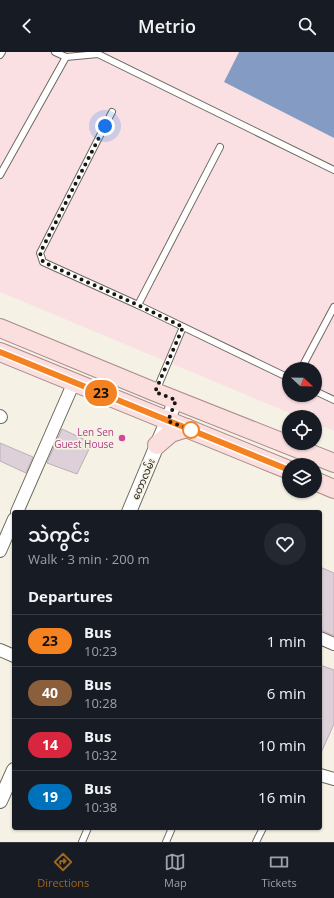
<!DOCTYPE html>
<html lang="en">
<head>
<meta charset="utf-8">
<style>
	body { margin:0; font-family:"Open Sans","Noto Sans Myanmar",sans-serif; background:#242831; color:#f1f3f6; height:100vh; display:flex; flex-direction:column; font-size:15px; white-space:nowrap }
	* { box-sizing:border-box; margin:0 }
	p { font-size:13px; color:#9ea1a6 }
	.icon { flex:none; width:22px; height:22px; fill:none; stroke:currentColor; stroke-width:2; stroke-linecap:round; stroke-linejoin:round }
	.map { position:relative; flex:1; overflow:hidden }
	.drawer { position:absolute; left:12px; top:458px; width:310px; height:320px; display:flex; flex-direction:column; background:#171b24; border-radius:4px; box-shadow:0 1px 3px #0004 }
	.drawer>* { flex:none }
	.badge { padding:0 8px; border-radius:13px; font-size:14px; line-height:26px }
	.needle { width:26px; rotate:112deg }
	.controls { position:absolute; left:282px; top:310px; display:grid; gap:8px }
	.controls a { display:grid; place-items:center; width:40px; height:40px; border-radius:50%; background:#171b24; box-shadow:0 1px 3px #0004; font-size:20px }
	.you { position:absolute; width:20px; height:20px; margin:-10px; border:3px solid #fff; border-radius:50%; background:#1a73e8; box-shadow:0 0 0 6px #1a73e833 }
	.map>.badge { position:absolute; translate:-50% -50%; box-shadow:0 0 0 2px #fff }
	h2 { padding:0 16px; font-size:15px; line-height:36px }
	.round { display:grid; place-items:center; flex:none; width:42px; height:42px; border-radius:21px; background:#242831 }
	.overview { display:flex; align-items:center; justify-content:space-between; height:68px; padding:0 16px }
	h1 { font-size:19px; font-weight:600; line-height:30px }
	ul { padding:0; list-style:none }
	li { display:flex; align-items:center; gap:12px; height:52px; padding:0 16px; border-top:1px solid #363941 }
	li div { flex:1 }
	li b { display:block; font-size:15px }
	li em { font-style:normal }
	li .badge { min-width:44px; font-weight:700; text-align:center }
	header { display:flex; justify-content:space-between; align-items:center; height:52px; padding:0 16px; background:#171b24; font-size:18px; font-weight:600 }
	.menu { display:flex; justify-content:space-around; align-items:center; height:56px; border-top:1px solid #363941; background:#171b24; font-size:11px; color:#9ea1a6 }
	.menu a { display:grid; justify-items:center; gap:2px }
	.menu .on { color:#9d6820 }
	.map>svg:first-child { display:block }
</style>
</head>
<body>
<header><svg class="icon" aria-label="back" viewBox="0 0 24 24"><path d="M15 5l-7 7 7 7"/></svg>Metrio<svg class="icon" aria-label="search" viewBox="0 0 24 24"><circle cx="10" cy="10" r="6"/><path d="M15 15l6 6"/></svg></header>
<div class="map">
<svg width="334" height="790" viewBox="0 0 334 790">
	<rect width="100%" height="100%" fill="#f5f2e5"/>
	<path fill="#fbe0e3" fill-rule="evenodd" d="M0,0H239L225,30L334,86V379L315,371V365H299L0,240ZM289,317H315V343H289Z"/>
	<path fill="#849cc4" d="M239,0H334V86L224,30Z"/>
	<g fill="#ddd0d8" stroke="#bcafb6">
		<path d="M62,377L92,391L77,422L47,411Z"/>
		<path d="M0,391L33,405L26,421L0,409Z"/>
		<path d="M320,515L334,521V584L320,577Z"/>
		<path d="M320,613L334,618V672L320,703Z"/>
	</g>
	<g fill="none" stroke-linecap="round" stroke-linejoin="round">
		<defs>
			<g id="service">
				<path d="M55,0L66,5L98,2L334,118"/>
				<path d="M0,3L2,0"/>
				<path d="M112,60L40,201L43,210L138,253L289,326"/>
				<path d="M0,123L66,5"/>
				<path d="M138,253L220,95"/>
				<path d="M301,317L334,255"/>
				<path d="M156,339L183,275"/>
				<path d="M315,339L334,348"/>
				<path d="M82,790L88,776"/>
				<path d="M166,790L172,776"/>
				<path d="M256,790L263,776"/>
			</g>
			<g id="minor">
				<path d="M0,364L1,365"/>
				<path d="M17,460L74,330"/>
				<path d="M0,499L14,467"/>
				<path d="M320,586L334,592"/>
				<path d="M0,598L14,604"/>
				<path d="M320,723L334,727"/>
			</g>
			<g id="tertiary">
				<path d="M129,460L176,348"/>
				<path d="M0,749L14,718"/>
			</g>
			<g id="primary">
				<path d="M0,276L155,340L334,411"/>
				<path d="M0,300L289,418"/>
				<path d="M157,393L171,381L187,376"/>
				<path d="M315,429L334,437"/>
			</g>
		</defs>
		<use href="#service" stroke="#6c695e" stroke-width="8"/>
		<use href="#minor" stroke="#6c695e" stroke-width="14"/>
		<use href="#tertiary" stroke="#6c695e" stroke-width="16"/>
		<use href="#primary" stroke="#aa8a89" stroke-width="20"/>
		<use href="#service" stroke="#fff" stroke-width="6"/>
		<use href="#minor" stroke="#fff" stroke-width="12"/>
		<use href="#tertiary" stroke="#fff" stroke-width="14"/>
		<use href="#primary" stroke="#fbdede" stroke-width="18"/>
	</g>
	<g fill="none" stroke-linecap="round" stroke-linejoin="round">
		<defs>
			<path id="line" d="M0,300L289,418"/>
		</defs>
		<use href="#line" stroke="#fff" stroke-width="9"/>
		<use href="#line" stroke="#f58220" stroke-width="6"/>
		<path stroke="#181713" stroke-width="4" stroke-dasharray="0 7.2" d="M105,74L40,201L43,210L138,253L183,275L155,340L176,348L168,369L191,378"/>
	</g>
	<circle fill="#fff" stroke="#f58220" stroke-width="2" cx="191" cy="378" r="8"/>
	<circle fill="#d1479c" stroke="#f5f2e5" stroke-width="1.5" cx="122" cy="386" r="4"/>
	<g text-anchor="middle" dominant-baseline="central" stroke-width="3.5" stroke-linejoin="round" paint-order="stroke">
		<g font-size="10" fill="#b23c85" stroke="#f5f2e5" text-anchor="end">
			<text x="114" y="380">Len Sen<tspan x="114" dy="12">Guest House</tspan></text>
		</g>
		<g font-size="10" fill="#181713" stroke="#f5f2e5">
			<text transform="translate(143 427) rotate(-67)">တောလမ်း</text>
		</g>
	</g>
</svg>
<div class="controls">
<a><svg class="needle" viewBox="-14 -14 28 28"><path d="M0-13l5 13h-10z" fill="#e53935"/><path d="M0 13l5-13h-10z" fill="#9ea1a6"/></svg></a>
<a><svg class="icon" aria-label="locate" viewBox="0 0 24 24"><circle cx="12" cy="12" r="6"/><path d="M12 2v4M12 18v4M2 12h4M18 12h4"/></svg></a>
<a><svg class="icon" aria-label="layers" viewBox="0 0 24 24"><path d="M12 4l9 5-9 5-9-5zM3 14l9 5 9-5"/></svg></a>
</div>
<div class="you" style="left:105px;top:74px"></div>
<b class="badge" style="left:101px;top:341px;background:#f58220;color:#111">23</b>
<section class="drawer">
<div class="overview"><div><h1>သဲကွင်း</h1><p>Walk · 3 min · 200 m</p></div><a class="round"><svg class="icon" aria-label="heart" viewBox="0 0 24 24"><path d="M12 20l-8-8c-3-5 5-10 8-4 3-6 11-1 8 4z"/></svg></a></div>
<h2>Departures</h2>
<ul>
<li><span class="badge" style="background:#f58220;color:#111">23</span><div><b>Bus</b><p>10:23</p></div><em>1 min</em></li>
<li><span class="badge" style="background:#8b5e3c;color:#fff">40</span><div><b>Bus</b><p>10:28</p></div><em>6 min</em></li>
<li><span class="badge" style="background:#d7263d;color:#fff">14</span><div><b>Bus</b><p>10:32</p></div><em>10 min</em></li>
<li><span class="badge" style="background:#0072bc;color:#fff">19</span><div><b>Bus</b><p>10:38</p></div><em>16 min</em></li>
</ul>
</section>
</div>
<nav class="menu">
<a class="on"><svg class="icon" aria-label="directions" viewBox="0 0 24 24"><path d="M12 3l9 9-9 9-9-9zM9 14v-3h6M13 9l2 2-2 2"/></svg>Directions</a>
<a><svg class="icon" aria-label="map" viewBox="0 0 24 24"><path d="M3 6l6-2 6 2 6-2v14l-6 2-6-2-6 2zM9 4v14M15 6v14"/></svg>Map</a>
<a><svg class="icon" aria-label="tickets" viewBox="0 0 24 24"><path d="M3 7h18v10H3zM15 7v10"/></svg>Tickets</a>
</nav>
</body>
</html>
